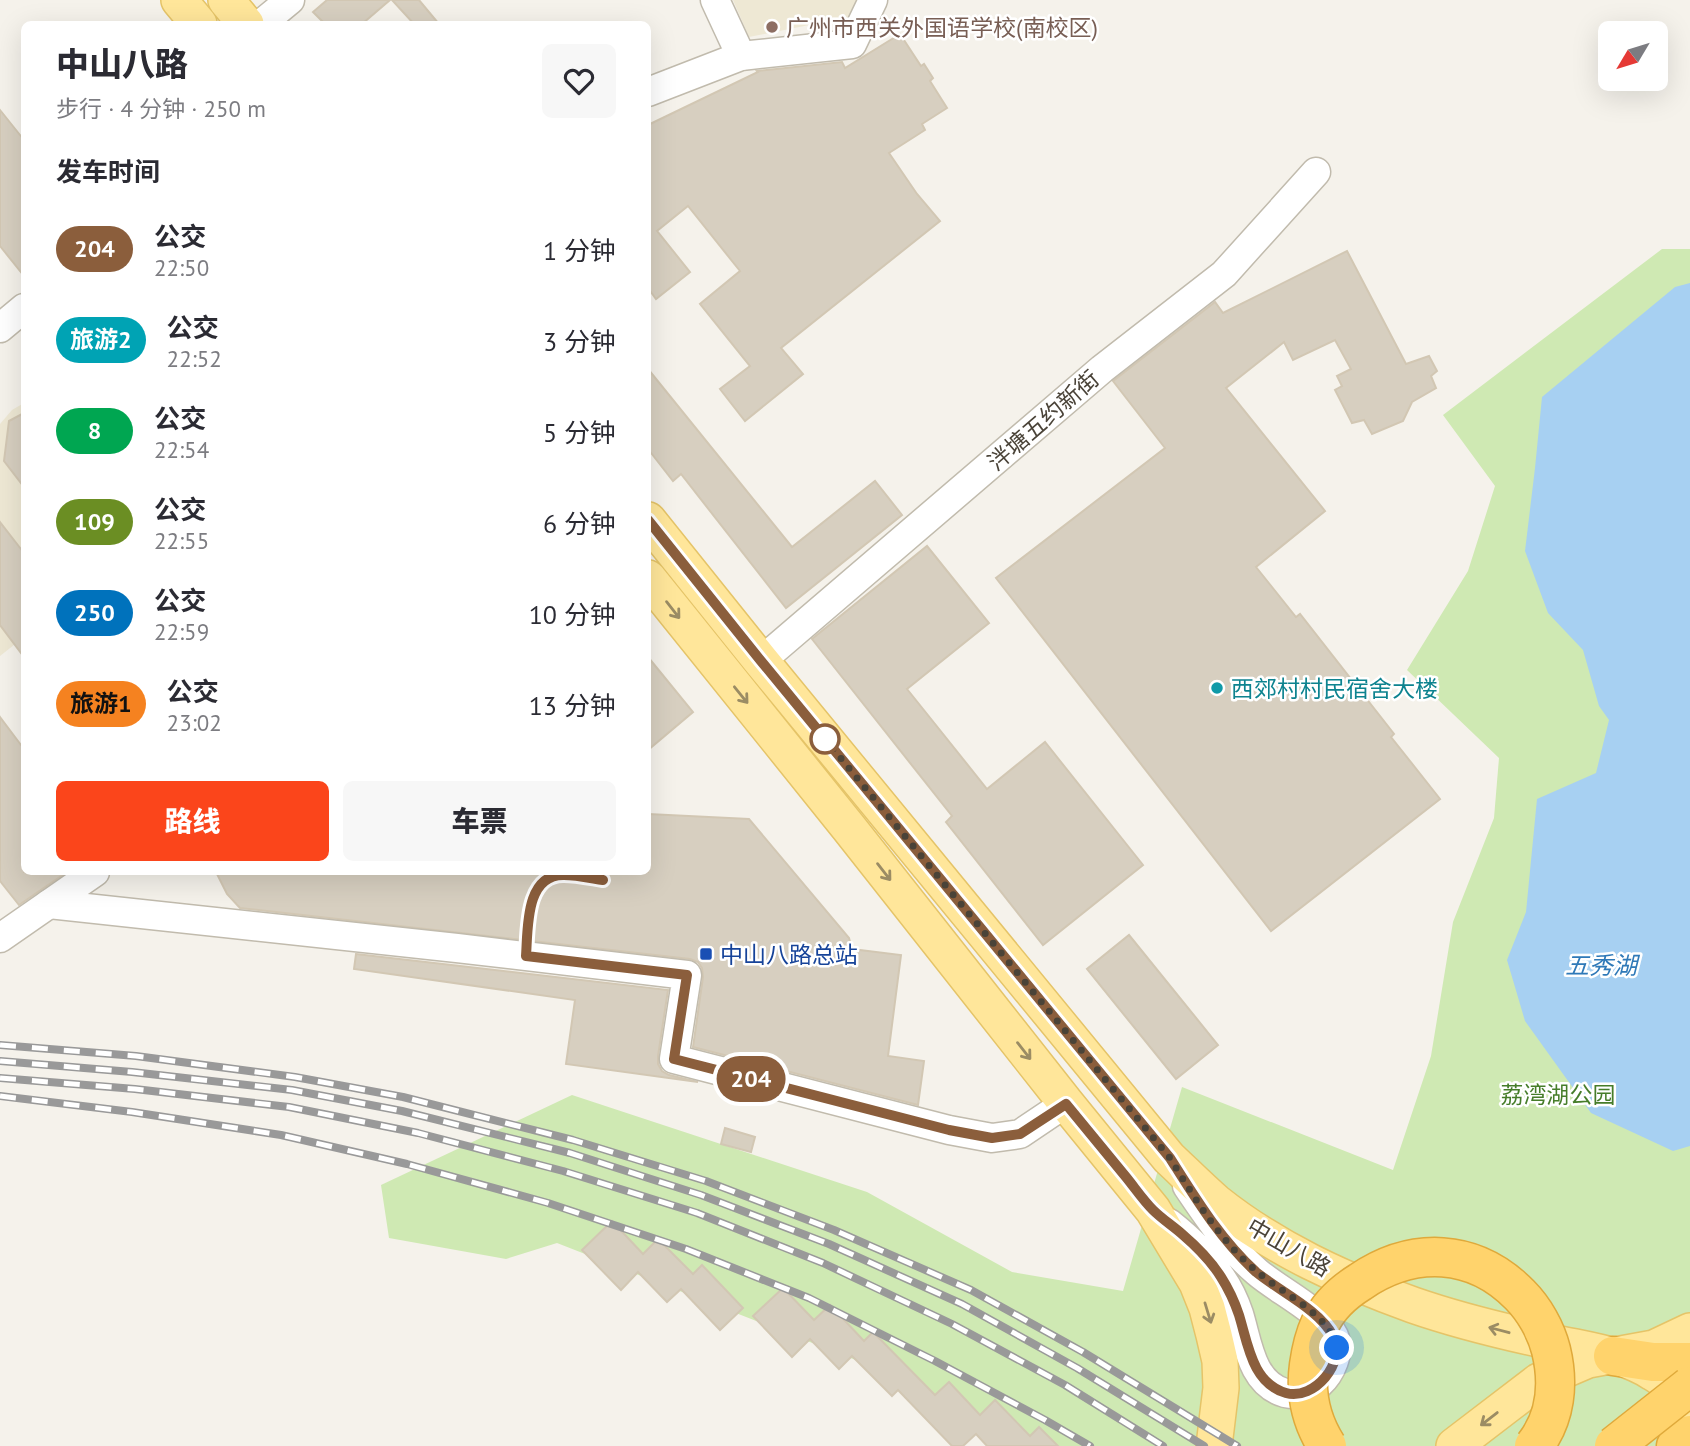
<!DOCTYPE html>
<html lang="zh">
<head>
<meta charset="utf-8">
<style>
	body { margin:0; font-family:"PT Sans","Noto Sans SC",sans-serif; background:#f7f7f7; color:#2b2b33; height:100vh; display:flex; flex-direction:column; font-size:26px; white-space:nowrap }
	* { box-sizing:border-box; margin:0 }
	p { font-size:23px; color:#7c7c81 }
	.icon { flex:none; width:38px; height:38px; fill:none; stroke:currentColor; stroke-width:2; stroke-linecap:round; stroke-linejoin:round }
	.map { position:relative; flex:1; overflow:hidden }
	.side { position:absolute; left:21px; top:21px; width:630px; height:854px; display:flex; flex-direction:column; background:#fff; border-radius:10px; box-shadow:0 7px 28px #0002 }
	.side>* { flex:none }
	.badge { padding:0 14px; border-radius:23px; font-size:24px; line-height:46px }
	.needle { width:46px; rotate:232deg }
	.fabs { position:absolute; left:1598px; top:21px; display:grid; gap:14px }
	.fabs a { display:grid; place-items:center; width:70px; height:70px; border-radius:10px; background:#fff; box-shadow:0 7px 28px #0002; font-size:35px }
	.you { position:absolute; width:35px; height:35px; margin:-18px; border:5px solid #fff; border-radius:50%; background:#1a73e8; box-shadow:0 0 0 10px #1a73e833 }
	.map>.badge { position:absolute; translate:-50% -50%; box-shadow:0 0 0 4px #fff }
	h2 { padding:0 35px; font-size:26px; line-height:63px }
	.round { display:grid; place-items:center; flex:none; width:74px; height:74px; border-radius:10px; background:#f7f7f7 }
	.summary { display:flex; align-items:center; justify-content:space-between; height:119px; padding:0 35px }
	h1 { font-size:33px; font-weight:800; line-height:52px }
	.cta { display:flex; gap:14px; margin-top:auto; padding:14px 35px }
	.cta a { flex:1; height:80px; border-radius:10px; background:#fb451b; color:#fff; font-size:28px; font-weight:800; line-height:80px; text-align:center }
	.cta a+a { background:#f7f7f7; color:#2b2b33 }
	ul { padding:0; list-style:none }
	li { display:flex; align-items:center; gap:21px; height:91px; padding:0 35px }
	li div { flex:1 }
	li b { display:block; font-size:26px }
	li em { font-style:normal }
	li .badge { min-width:77px; font-weight:700; text-align:center }
	.map>svg:first-child { display:block }
</style>
</head>
<body>
<div class="map">
<svg width="1690" height="1446" viewBox="0 0 1690 1446">
	<rect width="100%" height="100%" fill="#f5f2eb"/>
	<g fill="#eee8d4">
		<path d="M733,0H857L849,17L749,37Z"/>
		<path d="M24,403V637L0,656V424L12,410Z"/>
	</g>
	<path fill="#cfe9b3" d="M1662,249H1690V1446H1054L866,1364L557,1243L506,1259L389,1238L381,1185L572,1095L867,1192L1012,1272L1123,1291L1182,1087L1393,1170L1431,1056L1453,922L1494,818L1499,758L1407,670L1468,571L1495,486L1443,415Z"/>
	<path fill="#a7d0f2" d="M1690,283V1146L1673,1151L1591,1113L1525,1021L1507,960L1526,912L1537,799L1596,773L1609,720L1599,706L1583,650L1548,613L1525,551L1535,468L1542,397L1675,287Z"/>
	<g fill="#d7cfc0" stroke="#d2c7b3" stroke-width="2">
		<path d="M327,0H390L362,24H325L313,12Z"/>
		<path d="M392,0H419L439,24H414Z"/>
		<path d="M900,34L921,66L924,64L933,78L930,81L947,108L922,124L925,130L889,153L917,194L940,221L781,348L803,374L745,421L720,389L750,366L700,304L740,271L688,206L657,231L690,272L656,299L648,288V125L758,72L757,71L842,62L845,68Z"/>
		<path d="M0,110L24,140V276L0,246Z"/>
		<path d="M1347,251L1406,364L1429,356L1437,371L1431,376L1436,388L1412,402L1403,421L1372,434L1364,420L1352,423L1335,390L1342,386L1337,376L1351,369L1335,340L1293,360L1284,342L1226,388L1325,511L1256,567L1296,617L1300,614L1394,734L1391,737L1440,799L1271,931L996,578L1165,448L1113,381L1215,302L1223,313Z"/>
		<path d="M648,369L792,547L875,481L902,515L786,608L681,474L673,481L648,449Z"/>
		<path d="M24,413V487L4,461L9,421Z"/>
		<path d="M0,522L24,553V657L0,625Z"/>
		<path d="M927,546L989,623L907,689L987,789L1045,742L1143,865L1043,945L946,822L952,816L812,639Z"/>
		<path d="M648,657L693,712L648,750Z"/>
		<path d="M0,717L24,749V872H67L19,905L0,881Z"/>
		<path d="M648,814L749,819L849,938L852,949L901,955L888,1056L924,1061L918,1105L693,1047L703,977L702,968L698,962L690,959L240,908L227,894L216,872H648Z"/>
		<path d="M1129,935L1218,1045L1176,1079L1087,969Z"/>
		<path d="M356,954L668,990L658,1056V1064L662,1071L669,1075L698,1082L566,1064L575,1000L354,969Z"/>
		<path d="M725,1128L755,1137L751,1152L721,1144Z"/>
		<path d="M612,1221L643,1254L658,1239L693,1274L702,1265L743,1308L720,1330L681,1289L667,1302L638,1272L621,1290L582,1250Z"/>
		<path d="M783,1288L814,1320L830,1305L864,1341L873,1332L935,1395L949,1382L980,1415L995,1400L1030,1436L1039,1427L1058,1446H987L976,1434L963,1446H952L898,1390L892,1396L852,1356L839,1369L810,1339L792,1357L753,1316Z"/>
	</g>
	<g fill="none" stroke-linecap="round" stroke-linejoin="round">
		<defs>
			<g id="minor">
				<path d="M715,0L741,56"/>
				<path d="M261,24L290,0"/>
				<path d="M648,92L741,56L852,44L873,0"/>
				<path d="M0,328L24,308"/>
				<path d="M761,661L1102,369L1224,274L1316,172"/>
				<path d="M49,904L457,948L687,975L674,1059L949,1130L992,1138L1020,1134L1066,1103"/>
				<path d="M0,938L95,872"/>
				<path d="M1169,1223C1188,1238 1207,1256 1220,1276C1228,1287 1235,1302 1239,1314C1248,1343 1251,1383 1285,1393C1298,1396 1310,1393 1319,1384C1331,1373 1341,1352 1334,1336C1322,1311 1279,1291 1257,1272C1228,1247 1208,1217 1187,1186"/>
			</g>
			<g id="major">
				<path d="M179,0L199,24"/>
				<path d="M226,0L246,24"/>
				<path d="M648,520L761,661L1169,1158C1185,1173 1200,1188 1216,1202C1275,1249 1343,1280 1413,1305C1459,1321 1505,1332 1552,1342C1586,1350 1624,1354 1653,1373C1669,1382 1680,1396 1690,1411"/>
				<path d="M648,578L849,828L1066,1103L1153,1210L1197,1283L1207,1308L1214,1335L1220,1361L1221,1388L1214,1446"/>
				<path d="M1454,1446L1539,1381L1588,1360L1654,1348L1690,1331"/>
			</g>
			<g id="highway">
				<path d="M1613,1356L1653,1362H1690"/>
				<path d="M1676,1446L1690,1435"/>
			</g>
		</defs>
		<use href="#minor" stroke="#c1bbad" stroke-width="31"/>
		<use href="#major" stroke="#e5c468" stroke-width="38"/>
		<use href="#highway" stroke="#dfa93b" stroke-width="41"/>
		<use href="#minor" stroke="#fff" stroke-width="28"/>
		<use href="#major" stroke="#ffe69a" stroke-width="35"/>
		<use href="#highway" stroke="#ffd36c" stroke-width="38"/>
		<defs>
			<g id="rail">
				<path d="M0,1045L136,1056L295,1077L403,1097L573,1140L706,1181L834,1230L971,1290L1083,1352L1237,1446"/>
				<path d="M0,1061L132,1072L292,1090L402,1111L570,1153L701,1195L829,1244L962,1304L1077,1368L1204,1446"/>
				<path d="M0,1078L135,1089L289,1107L418,1133L563,1171L697,1213L823,1263L952,1324L1065,1385L1163,1446"/>
				<path d="M0,1096L132,1112L281,1135L407,1164L548,1203L686,1249L809,1298L935,1361L1045,1420L1090,1446"/>
			</g>
		</defs>
		<use href="#rail" stroke="#999" stroke-width="8"/>
		<use href="#rail" stroke="#fff" stroke-width="5" stroke-dasharray="16" stroke-linecap="butt"/>
		<defs>
			<g id="highway-bridge">
				<path d="M1327,1446C1311,1421 1305,1394 1309,1365C1311,1351 1314,1337 1320,1324C1328,1307 1344,1292 1360,1282C1413,1246 1474,1248 1520,1295C1534,1309 1546,1330 1551,1350C1559,1383 1556,1418 1534,1446"/>
				<path d="M1614,1446L1690,1386"/>
			</g>
		</defs>
		<use href="#highway-bridge" stroke="#dfa93b" stroke-width="41" stroke-linecap="butt"/>
		<use href="#highway-bridge" stroke="#ffd36c" stroke-width="38"/>
	</g>
	<defs><path id="oneway-shaft" d="M-6 0H5M1.5-3L5.5 0L1.5 3" fill="none" stroke-width="1.6" stroke-linecap="round" stroke-linejoin="round" transform="scale(1.75)"/></defs>
	<g stroke="#9b8c64">
		<use href="#oneway-shaft" transform="translate(673 610) rotate(52)"/>
		<use href="#oneway-shaft" transform="translate(741 695) rotate(51)"/>
		<use href="#oneway-shaft" transform="translate(884 872) rotate(52)"/>
		<use href="#oneway-shaft" transform="translate(1024 1051) rotate(52)"/>
		<use href="#oneway-shaft" transform="translate(1208 1313) rotate(73)"/>
		<use href="#oneway-shaft" transform="translate(1499 1330) rotate(-165)"/>
		<use href="#oneway-shaft" transform="translate(1489 1419) rotate(142)"/>
	</g>
	<g fill="none" stroke-linecap="round" stroke-linejoin="round">
		<defs>
			<path id="line" d="M603,880C590,878 576,875 564,875C525,874 528,929 526,956L687,975L674,1059L949,1130L992,1138L1020,1134L1066,1104C1086,1128 1106,1153 1126,1177C1135,1188 1143,1200 1153,1210C1162,1219 1173,1226 1182,1234C1196,1246 1211,1261 1221,1277C1228,1288 1235,1303 1239,1315C1248,1344 1252,1383 1286,1393C1314,1401 1347,1362 1333,1336C1320,1310 1279,1291 1256,1272C1220,1239 1196,1199 1170,1158L761,661L648,520"/>
		</defs>
		<use href="#line" stroke="#fff" stroke-width="16"/>
		<use href="#line" stroke="#8b5e3c" stroke-width="10"/>
		<path stroke="#4a4338" stroke-width="7" stroke-dasharray="0 12.6" d="M825,739L1170,1158C1196,1200 1221,1243 1260,1274C1284,1294 1331,1316 1337,1348"/>
	</g>
	<circle fill="#8d6e63" stroke="#fff" stroke-width="2.5" cx="772" cy="27" r="7"/>
	<circle fill="#0f9aa8" stroke="#fff" stroke-width="2.5" cx="1217" cy="688" r="7"/>
	<circle fill="#fff" stroke="#8b5e3c" stroke-width="3.5" cx="825" cy="739" r="14"/>
	<rect fill="#1a4fb4" stroke="#fff" stroke-width="2.5" x="699" y="947" width="14" height="14" rx="3.5"/>
	<g text-anchor="middle" dominant-baseline="central" stroke-width="5" stroke-linejoin="round" paint-order="stroke">
		<g font-size="23" fill="#785e54" stroke="#fff" text-anchor="start">
			<text x="786" y="27">广州市西关外国语学校(南校区)</text>
		</g>
		<g font-size="23" fill="#4a4338" stroke="#fff">
			<text transform="translate(1043 420) rotate(-41)">泮塘五约新街</text>
			<text transform="translate(1289 1247) rotate(30)">中山八路</text>
		</g>
		<g font-size="23" fill="#0d838f" stroke="#fff" text-anchor="start">
			<text x="1231" y="688">西郊村村民宿舍大楼</text>
		</g>
		<g font-size="23" fill="#164399" stroke="#fff" text-anchor="start">
			<text x="720" y="954">中山八路总站</text>
		</g>
		<g font-size="23" fill="#467d2a" stroke="#fff">
			<text x="1558" y="1094">荔湾湖公园</text>
		</g>
		<g font-size="24" font-style="italic" fill="#2f79b8" stroke="#fff">
			<text x="1601" y="965">五秀湖</text>
		</g>
	</g>
</svg>
<div class="fabs">
<a><svg class="needle" viewBox="-14 -14 28 28"><path d="M0-13l5 13h-10z" fill="#e53935"/><path d="M0 13l5-13h-10z" fill="#7c7c81"/></svg></a>
</div>
<div class="you" style="left:1337px;top:1348px"></div>
<b class="badge" style="left:751px;top:1079px;background:#8b5e3c;color:#fff">204</b>
<section class="side">
<div class="summary"><div><h1>中山八路</h1><p>步行 · 4 分钟 · 250 m</p></div><a class="round"><svg class="icon" aria-label="heart" viewBox="0 0 24 24"><path d="M12 20l-8-8c-3-5 5-10 8-4 3-6 11-1 8 4z"/></svg></a></div>
<h2>发车时间</h2>
<ul>
<li><span class="badge" style="background:#8b5e3c;color:#fff">204</span><div><b>公交</b><p>22:50</p></div><em>1 分钟</em></li>
<li><span class="badge" style="background:#00a3b4;color:#fff">旅游2</span><div><b>公交</b><p>22:52</p></div><em>3 分钟</em></li>
<li><span class="badge" style="background:#00a651;color:#fff">8</span><div><b>公交</b><p>22:54</p></div><em>5 分钟</em></li>
<li><span class="badge" style="background:#6b8e23;color:#fff">109</span><div><b>公交</b><p>22:55</p></div><em>6 分钟</em></li>
<li><span class="badge" style="background:#0072bc;color:#fff">250</span><div><b>公交</b><p>22:59</p></div><em>10 分钟</em></li>
<li><span class="badge" style="background:#f58220;color:#111">旅游1</span><div><b>公交</b><p>23:02</p></div><em>13 分钟</em></li>
</ul>
<div class="cta"><a>路线</a><a>车票</a></div>
</section>
</div>
</body>
</html>
